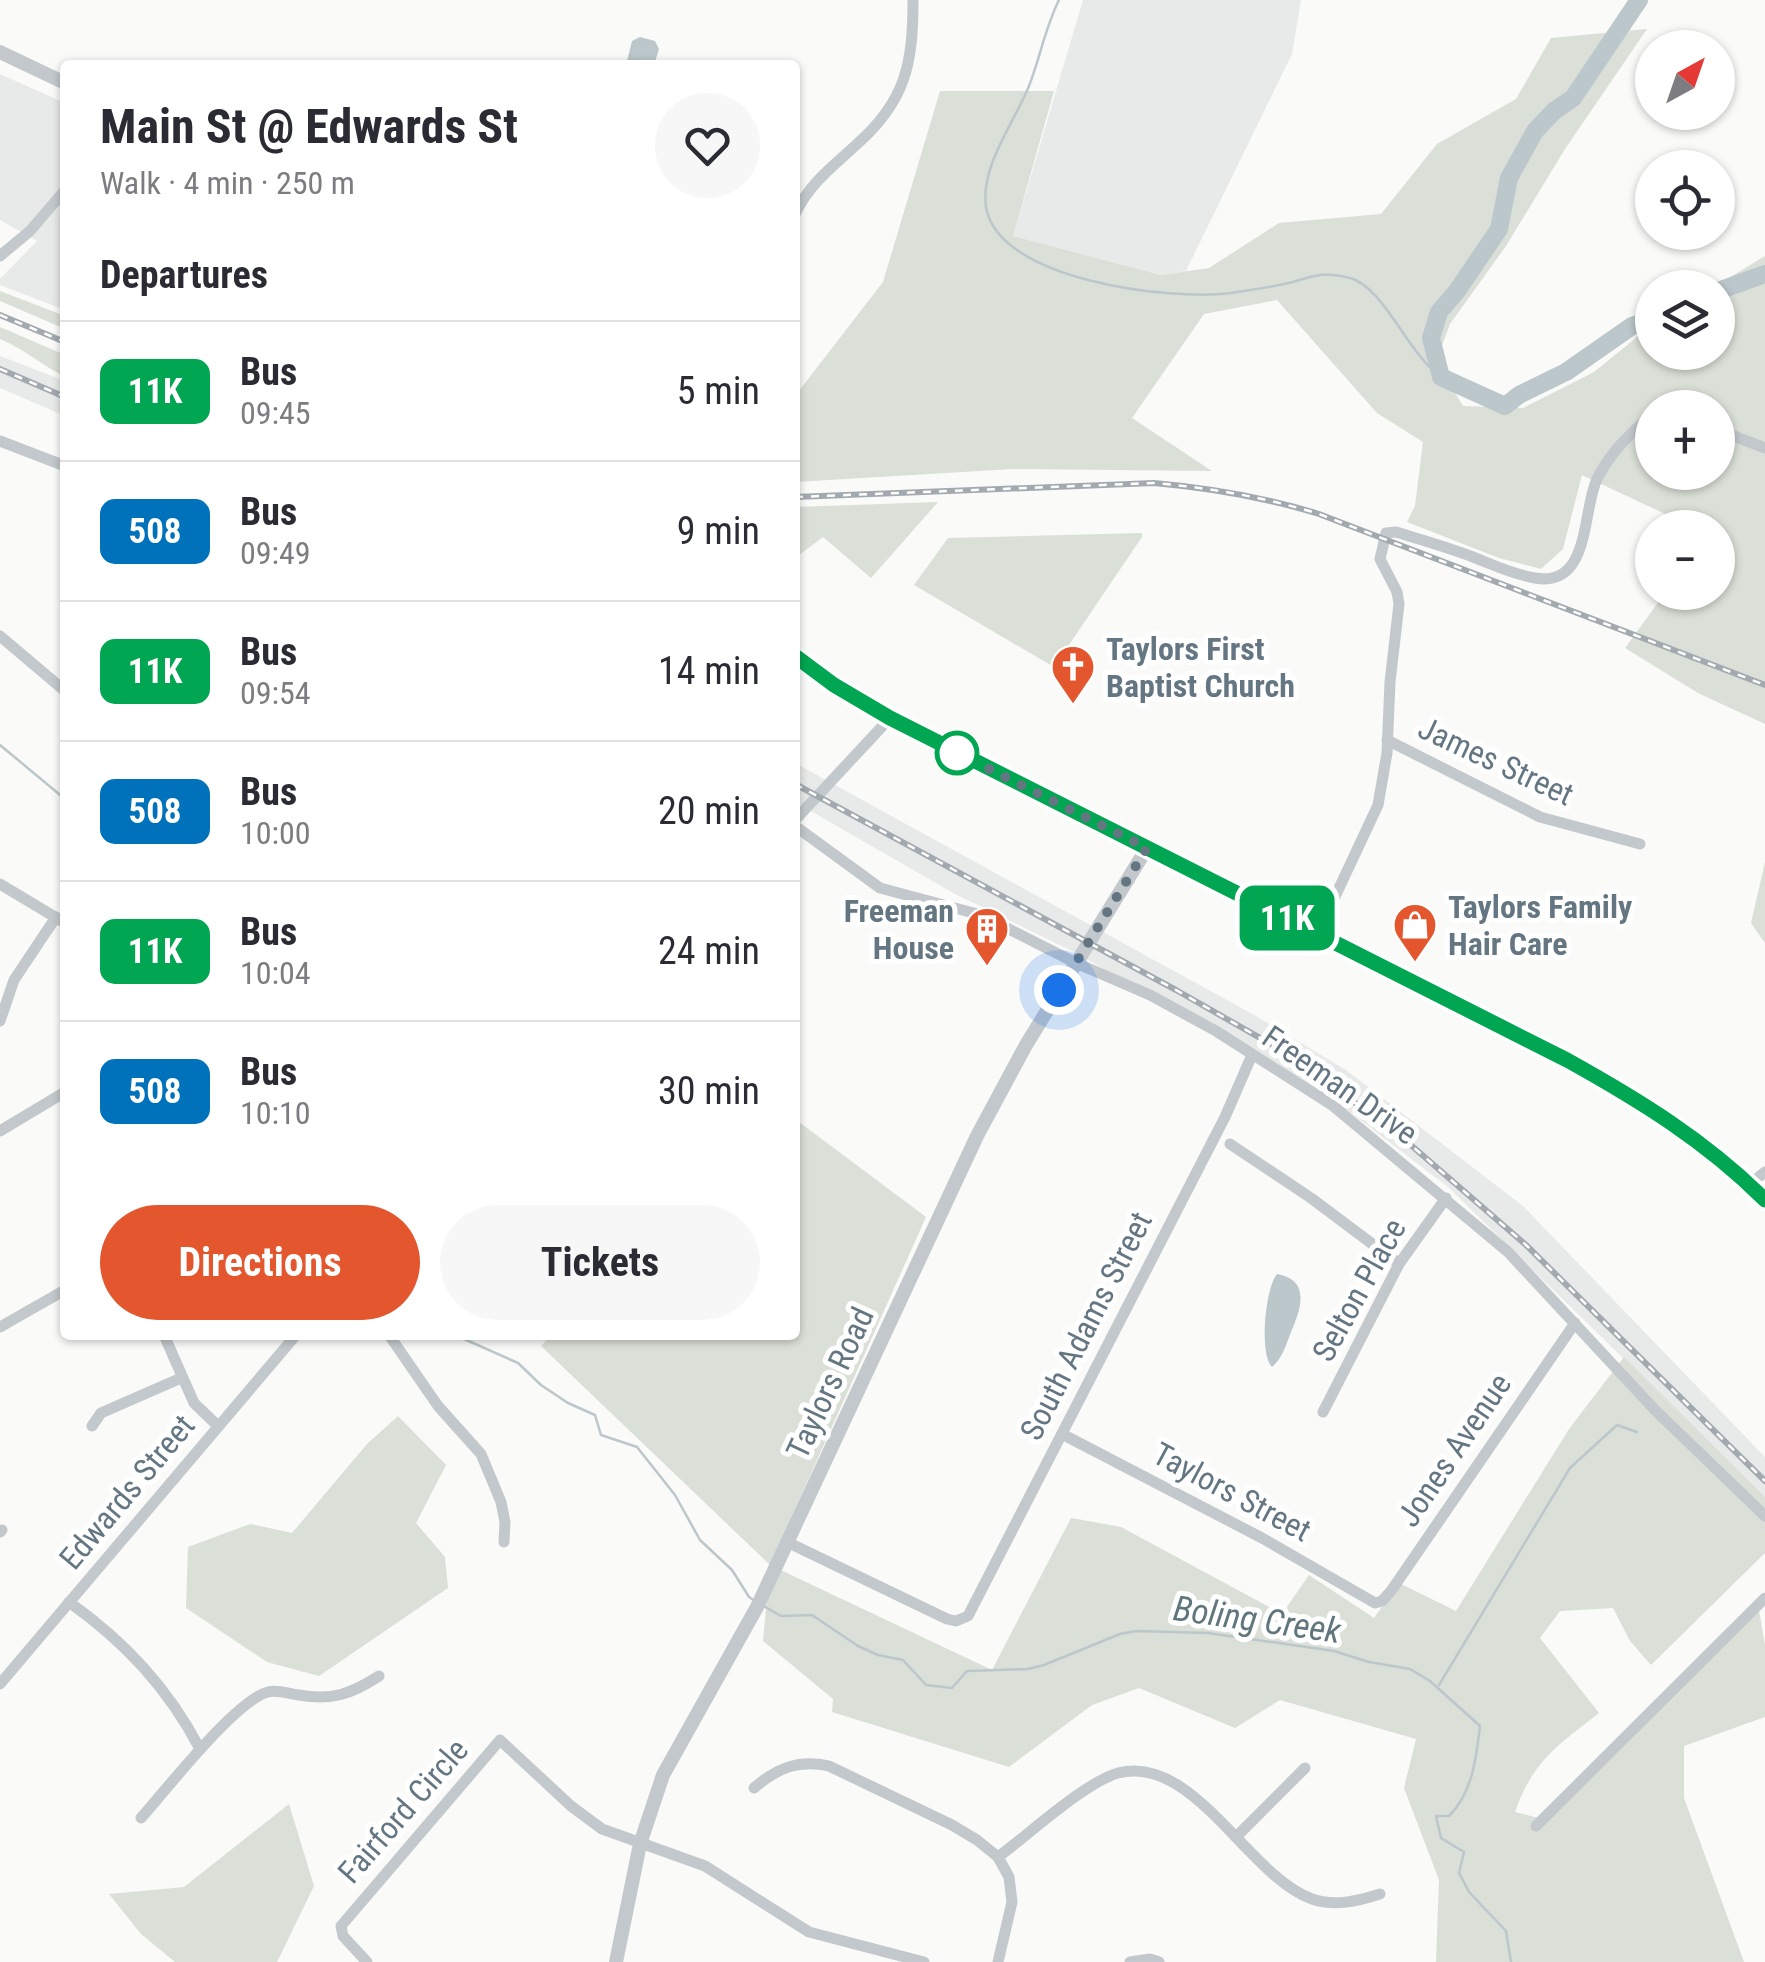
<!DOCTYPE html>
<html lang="en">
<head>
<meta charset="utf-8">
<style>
	body { margin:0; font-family:"Roboto Condensed",sans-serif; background:#f7f7f7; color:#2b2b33; height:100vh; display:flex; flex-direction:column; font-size:38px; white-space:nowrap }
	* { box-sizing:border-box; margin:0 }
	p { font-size:32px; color:#7c7c81 }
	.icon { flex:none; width:55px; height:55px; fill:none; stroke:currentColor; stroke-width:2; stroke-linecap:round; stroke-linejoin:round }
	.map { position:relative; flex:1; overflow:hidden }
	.details { position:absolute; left:60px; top:60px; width:740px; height:1280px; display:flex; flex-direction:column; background:#fff; border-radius:10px; box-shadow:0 2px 8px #0004 }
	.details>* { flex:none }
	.badge { padding:0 20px; border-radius:15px; font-size:35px; line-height:65px }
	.needle { width:65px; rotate:40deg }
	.buttons { position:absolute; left:1635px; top:30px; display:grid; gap:20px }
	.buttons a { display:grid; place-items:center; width:100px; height:100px; border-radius:50%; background:#fff; box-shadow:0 2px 8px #0004; font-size:50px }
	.you { position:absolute; width:50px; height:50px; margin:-25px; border:8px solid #fff; border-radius:50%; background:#1a73e8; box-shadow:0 0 0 15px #1a73e833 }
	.map>.badge { position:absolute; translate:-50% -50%; box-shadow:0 0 0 5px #fff }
	h2 { padding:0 40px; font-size:38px; line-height:90px }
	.round { display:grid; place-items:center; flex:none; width:105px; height:105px; border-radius:52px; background:#f7f7f7 }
	.head { display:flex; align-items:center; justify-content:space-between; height:170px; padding:0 40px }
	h1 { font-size:48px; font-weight:700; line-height:75px }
	.cta { display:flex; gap:20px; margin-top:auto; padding:20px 40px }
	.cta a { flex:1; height:115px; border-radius:60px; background:#e4572e; color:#fff; font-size:40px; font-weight:700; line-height:115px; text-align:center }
	.cta a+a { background:#f7f7f7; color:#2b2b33 }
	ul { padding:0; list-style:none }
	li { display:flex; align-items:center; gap:30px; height:140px; padding:0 40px; border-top:2px solid #e1e1e2 }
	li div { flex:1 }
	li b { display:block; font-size:38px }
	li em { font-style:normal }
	li .badge { min-width:110px; font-weight:700; text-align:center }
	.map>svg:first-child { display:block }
</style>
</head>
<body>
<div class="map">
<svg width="1765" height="1962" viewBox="0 0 1765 1962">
	<rect width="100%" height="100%" fill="#fafaf8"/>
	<g fill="#e8e9e9">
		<path d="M1083,0H1301L1292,54L1186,271L1161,275L1013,236Z"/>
		<path d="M0,74L65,103V310L0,285V279L37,241L0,220Z"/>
		<path d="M0,356L65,381V416L0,388Z"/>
		<path d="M795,763L1256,1016L1346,1070L1523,1206L1765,1457V1497L1448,1187L1351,1113L1076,953L955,894L795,802Z"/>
	</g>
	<g fill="#dadfd7" fill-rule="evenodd">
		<path d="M1647,29L1565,149L1506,246L1450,324L1436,362L1463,406L1523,408L1594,372L1652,325V352H1718V288L1714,287L1765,256V724L1698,693L1625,648L1665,593L1718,592V528L1693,527L1582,475L1563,549L1541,569L1499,558L1407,522L1415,506L1423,442L1377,413L1277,300L1204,314L1132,418L1212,471L1013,469L795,482V396L883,282L940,91H1054L1013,236L1161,275L1209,268L1279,223L1381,214L1437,144L1516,99L1551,38ZM1652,408H1718V472H1652Z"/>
		<path d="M0,291L65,316V329L0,301Z"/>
		<path d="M0,327L65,355V377C42,365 24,349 0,339Z"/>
		<path d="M938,502L871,578L823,537L795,558V507Z"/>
		<path d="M1142,533V537L1054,667L914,585L948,538Z"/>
		<path d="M1765,862V943L1751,923Z"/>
		<path d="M795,1119L926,1217L770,1565L992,1670L1071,1518L1121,1527L1282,1614L1309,1575L1374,1618L1399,1583L1456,1611L1569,1429L1624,1357L1765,1497V1553L1651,1665L1630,1641L1613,1608L1560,1611L1540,1638L1599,1713C1559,1744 1532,1762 1515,1812L1546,1820L1759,1610L1765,1645V1717L1684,1746V1798L1744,1962H1436L1439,1880L1404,1788L1416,1739L1280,1700L1235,1728L1139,1688L1092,1705L1009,1767L832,1712L833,1699L763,1641L770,1565L541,1346L551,1335H795Z"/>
		<path d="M398,1416L446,1465L416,1523L445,1557L448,1588L319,1676L267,1662L186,1608L188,1547L250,1524L292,1533L367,1444Z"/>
		<path d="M289,1804L314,1886L277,1962H175L141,1934L109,1894L184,1887Z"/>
	</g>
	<g fill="#bbc7cb">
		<path d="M640,37L655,41L659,49L654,65H626L632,41Z"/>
		<path d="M1277,1274C1311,1280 1301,1309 1291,1332C1286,1345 1282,1359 1272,1367C1259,1355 1265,1288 1277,1274Z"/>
	</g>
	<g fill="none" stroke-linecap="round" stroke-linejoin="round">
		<g stroke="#bbc7cb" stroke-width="2.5">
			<path d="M1059,0C1045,28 1040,58 1029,86C1014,123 980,167 986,207C998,281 1172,301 1231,293C1248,290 1267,288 1284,284C1311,278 1320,270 1350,278C1383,286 1408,354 1441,377"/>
			<path d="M0,745L65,799"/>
			<path d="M455,1335L518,1363L541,1385L568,1403L595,1415L601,1435L637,1447L675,1495L700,1540L732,1570L749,1597L755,1601"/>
			<path d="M762,1605L781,1616L812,1615L858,1646L878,1655L903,1660L926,1685L952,1688L967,1671L1028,1669L1044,1665L1120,1634L1136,1631L1208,1633L1334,1651L1369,1662L1410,1669L1430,1681L1480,1726C1476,1758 1473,1792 1449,1816H1436L1441,1838L1464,1852L1459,1873L1469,1892L1506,1931L1511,1962"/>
			<path d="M1439,1685L1570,1468L1617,1425L1637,1432"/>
		</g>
		<g stroke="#bbc7cb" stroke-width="18">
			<path d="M1639,0L1573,98L1554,111L1535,131L1509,178L1499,229L1457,291L1439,312L1431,338L1441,377L1505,406L1519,395L1566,372L1632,326L1652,319"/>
			<path d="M1718,291L1765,274"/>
		</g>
		<g stroke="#c3c8cc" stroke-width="11">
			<path d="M795,214C810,183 831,168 856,145C906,101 913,64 913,0"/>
			<path d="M0,256L30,231L65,190"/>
			<path d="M1718,430L1765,448"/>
			<path d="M0,441L65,466"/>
			<path d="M0,636L65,691"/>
			<path d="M1387,740L1540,817L1640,844"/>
			<path d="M795,820L890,718"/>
			<path d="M795,826L880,888L981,915L1076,963L1150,995L1216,1031L1332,1105L1508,1252L1655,1410L1765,1516"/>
			<path d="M0,884L65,923"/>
			<path d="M1318,933L1378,805L1387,753L1390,682L1399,604L1397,592L1380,559L1386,533L1396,532C1418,539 1440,545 1462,553C1486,561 1509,574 1535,578C1591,588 1582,510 1597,479C1608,456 1631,431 1652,416"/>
			<path d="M0,1021L14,980L56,917"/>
			<path d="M0,1131L65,1092"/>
			<path d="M1230,1144L1311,1198L1399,1264"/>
			<path d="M1750,1184L1765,1172"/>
			<path d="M0,1327L65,1290"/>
			<path d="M164,1335L194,1403L218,1426"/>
			<path d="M389,1335L438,1406L481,1454L501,1502L505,1522L504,1542"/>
			<path d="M1323,1412L1399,1264L1446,1198"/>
			<path d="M92,1426L101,1413L181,1378"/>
			<path d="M1062,1434L1262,1538L1375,1603L1382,1601L1391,1591L1575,1323"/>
			<path d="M0,1532L2,1530"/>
			<path d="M787,1542L947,1619L956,1621L968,1616L1225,1117L1252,1055"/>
			<path d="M69,1602C125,1642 168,1688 200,1749"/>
			<path d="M0,1684L296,1335"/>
			<path d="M754,1788C777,1768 799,1759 829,1766L952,1825L977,1840L998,1857L1009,1877L1012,1902L998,1962"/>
			<path d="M141,1818C166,1790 236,1700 268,1692C277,1689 289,1694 299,1695C332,1701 351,1694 379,1676"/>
			<path d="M1536,1826L1765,1598"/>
			<path d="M1236,1837L1305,1768"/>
			<path d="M998,1857C1028,1835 1084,1783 1118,1773C1193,1753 1249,1877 1312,1899C1334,1907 1358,1901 1380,1894"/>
			<path d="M367,1962L343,1936L341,1926L500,1740L571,1806L602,1829L705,1866L809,1932L924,1962"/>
			<path d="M1130,1962L1150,1959L1159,1962"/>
		</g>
		<g stroke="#c3c8cc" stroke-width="14">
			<path d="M0,52L65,83"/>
			<path d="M795,656L834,685L890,718L1567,1060C1639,1101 1706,1141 1765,1200"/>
			<path d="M616,1962L640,1844L663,1775L757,1607L977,1136L1026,1045L1147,848"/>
		</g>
		<defs>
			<g id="rail">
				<path d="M0,315L65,342"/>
				<path d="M0,369L65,397"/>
				<path d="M795,497L1154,483C1211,488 1264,497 1319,514L1765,685"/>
				<path d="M795,784L1176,990L1283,1051L1397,1133L1526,1245L1765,1481"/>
			</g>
		</defs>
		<use href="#rail" stroke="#a2aab0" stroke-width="6"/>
		<use href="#rail" stroke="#fff" stroke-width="2.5" stroke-dasharray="8" stroke-linecap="butt"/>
	</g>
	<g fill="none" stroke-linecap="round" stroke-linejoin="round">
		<defs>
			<path id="line" d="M795,656L834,685L890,718L1567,1060C1639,1100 1706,1141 1765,1200"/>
		</defs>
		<use href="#line" stroke="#fff" stroke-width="22"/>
		<use href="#line" stroke="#00a651" stroke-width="15"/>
		<path stroke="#657683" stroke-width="10" stroke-dasharray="0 18" d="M957,753L1147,848L1059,990"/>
	</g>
	<defs>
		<symbol id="church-pin" viewBox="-11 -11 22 30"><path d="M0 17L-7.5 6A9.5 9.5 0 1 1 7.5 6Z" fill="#e4572e" stroke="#fff"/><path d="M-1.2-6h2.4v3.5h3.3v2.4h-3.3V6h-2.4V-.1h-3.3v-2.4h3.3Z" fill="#fff"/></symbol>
		<symbol id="shop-pin" viewBox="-11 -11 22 30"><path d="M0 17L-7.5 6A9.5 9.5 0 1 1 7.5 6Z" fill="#e4572e" stroke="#fff"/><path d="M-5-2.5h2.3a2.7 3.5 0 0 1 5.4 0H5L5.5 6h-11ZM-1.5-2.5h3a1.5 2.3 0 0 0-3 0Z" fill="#fff"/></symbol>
		<symbol id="building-pin" viewBox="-11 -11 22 30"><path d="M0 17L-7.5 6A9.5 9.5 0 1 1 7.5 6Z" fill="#e4572e" stroke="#fff"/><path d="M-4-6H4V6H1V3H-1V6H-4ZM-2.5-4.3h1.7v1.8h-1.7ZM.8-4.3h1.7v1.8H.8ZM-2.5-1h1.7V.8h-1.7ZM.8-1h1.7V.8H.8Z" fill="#fff"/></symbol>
	</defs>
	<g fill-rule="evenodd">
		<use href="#church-pin" x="1048" y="642" width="50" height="68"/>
		<use href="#shop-pin" x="1390" y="900" width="50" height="68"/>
		<use href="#building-pin" x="962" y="904" width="50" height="68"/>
	</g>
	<circle fill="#fff" stroke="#00a651" stroke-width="5" cx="957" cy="753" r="20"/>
	<g text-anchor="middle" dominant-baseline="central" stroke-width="10" stroke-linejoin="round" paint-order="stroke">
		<g font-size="32" font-weight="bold" fill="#657683" stroke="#fff" text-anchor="start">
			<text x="1106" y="649">Taylors First<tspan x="1106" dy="37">Baptist Church</tspan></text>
			<text x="1448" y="907">Taylors Family<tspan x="1448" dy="37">Hair Care</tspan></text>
			<text x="954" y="911" text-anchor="end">Freeman<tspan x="954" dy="37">House</tspan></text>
		</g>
		<g font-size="32" fill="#657683" stroke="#fff">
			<text transform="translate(1496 761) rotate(25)">James Street</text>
			<text transform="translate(1340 1085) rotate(35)">Freeman Drive</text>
			<text transform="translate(1359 1290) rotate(-61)">Selton Place</text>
			<text transform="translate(1086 1326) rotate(-63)">South Adams Street</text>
			<text transform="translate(830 1383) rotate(-65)">Taylors Road</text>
			<text transform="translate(1454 1450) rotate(-56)">Jones Avenue</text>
			<text transform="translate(127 1492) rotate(-50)">Edwards Street</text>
			<text transform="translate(1232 1492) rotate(28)">Taylors Street</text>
			<text transform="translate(403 1811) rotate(-49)">Fairford Circle</text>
		</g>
		<g font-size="35" font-style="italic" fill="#60757c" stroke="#fff">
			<text transform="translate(1257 1620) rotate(8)">Boling Creek</text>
		</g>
	</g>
</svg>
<div class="buttons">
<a><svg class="needle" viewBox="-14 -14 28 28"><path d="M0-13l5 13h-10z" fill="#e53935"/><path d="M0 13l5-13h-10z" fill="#7c7c81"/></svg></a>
<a><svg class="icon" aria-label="locate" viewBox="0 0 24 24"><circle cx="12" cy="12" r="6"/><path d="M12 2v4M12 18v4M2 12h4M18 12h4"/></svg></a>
<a><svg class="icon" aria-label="layers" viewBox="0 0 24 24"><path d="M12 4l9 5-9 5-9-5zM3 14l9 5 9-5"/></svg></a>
<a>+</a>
<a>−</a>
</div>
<div class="you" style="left:1059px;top:990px"></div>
<b class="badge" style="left:1287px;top:918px;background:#00a651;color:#fff">11K</b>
<section class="details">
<div class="head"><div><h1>Main St @ Edwards St</h1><p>Walk · 4 min · 250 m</p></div><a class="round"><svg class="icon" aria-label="heart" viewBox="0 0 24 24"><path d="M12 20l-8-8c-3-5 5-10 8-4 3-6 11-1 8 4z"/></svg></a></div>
<h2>Departures</h2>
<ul>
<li><span class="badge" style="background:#00a651;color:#fff">11K</span><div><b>Bus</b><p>09:45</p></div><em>5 min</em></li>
<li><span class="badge" style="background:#0072bc;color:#fff">508</span><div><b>Bus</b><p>09:49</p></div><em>9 min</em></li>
<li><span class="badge" style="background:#00a651;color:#fff">11K</span><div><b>Bus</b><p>09:54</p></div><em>14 min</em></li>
<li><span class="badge" style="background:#0072bc;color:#fff">508</span><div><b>Bus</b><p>10:00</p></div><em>20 min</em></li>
<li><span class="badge" style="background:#00a651;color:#fff">11K</span><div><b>Bus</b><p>10:04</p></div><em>24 min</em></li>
<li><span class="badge" style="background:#0072bc;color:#fff">508</span><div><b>Bus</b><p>10:10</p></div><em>30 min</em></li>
</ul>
<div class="cta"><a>Directions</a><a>Tickets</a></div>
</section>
</div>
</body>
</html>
